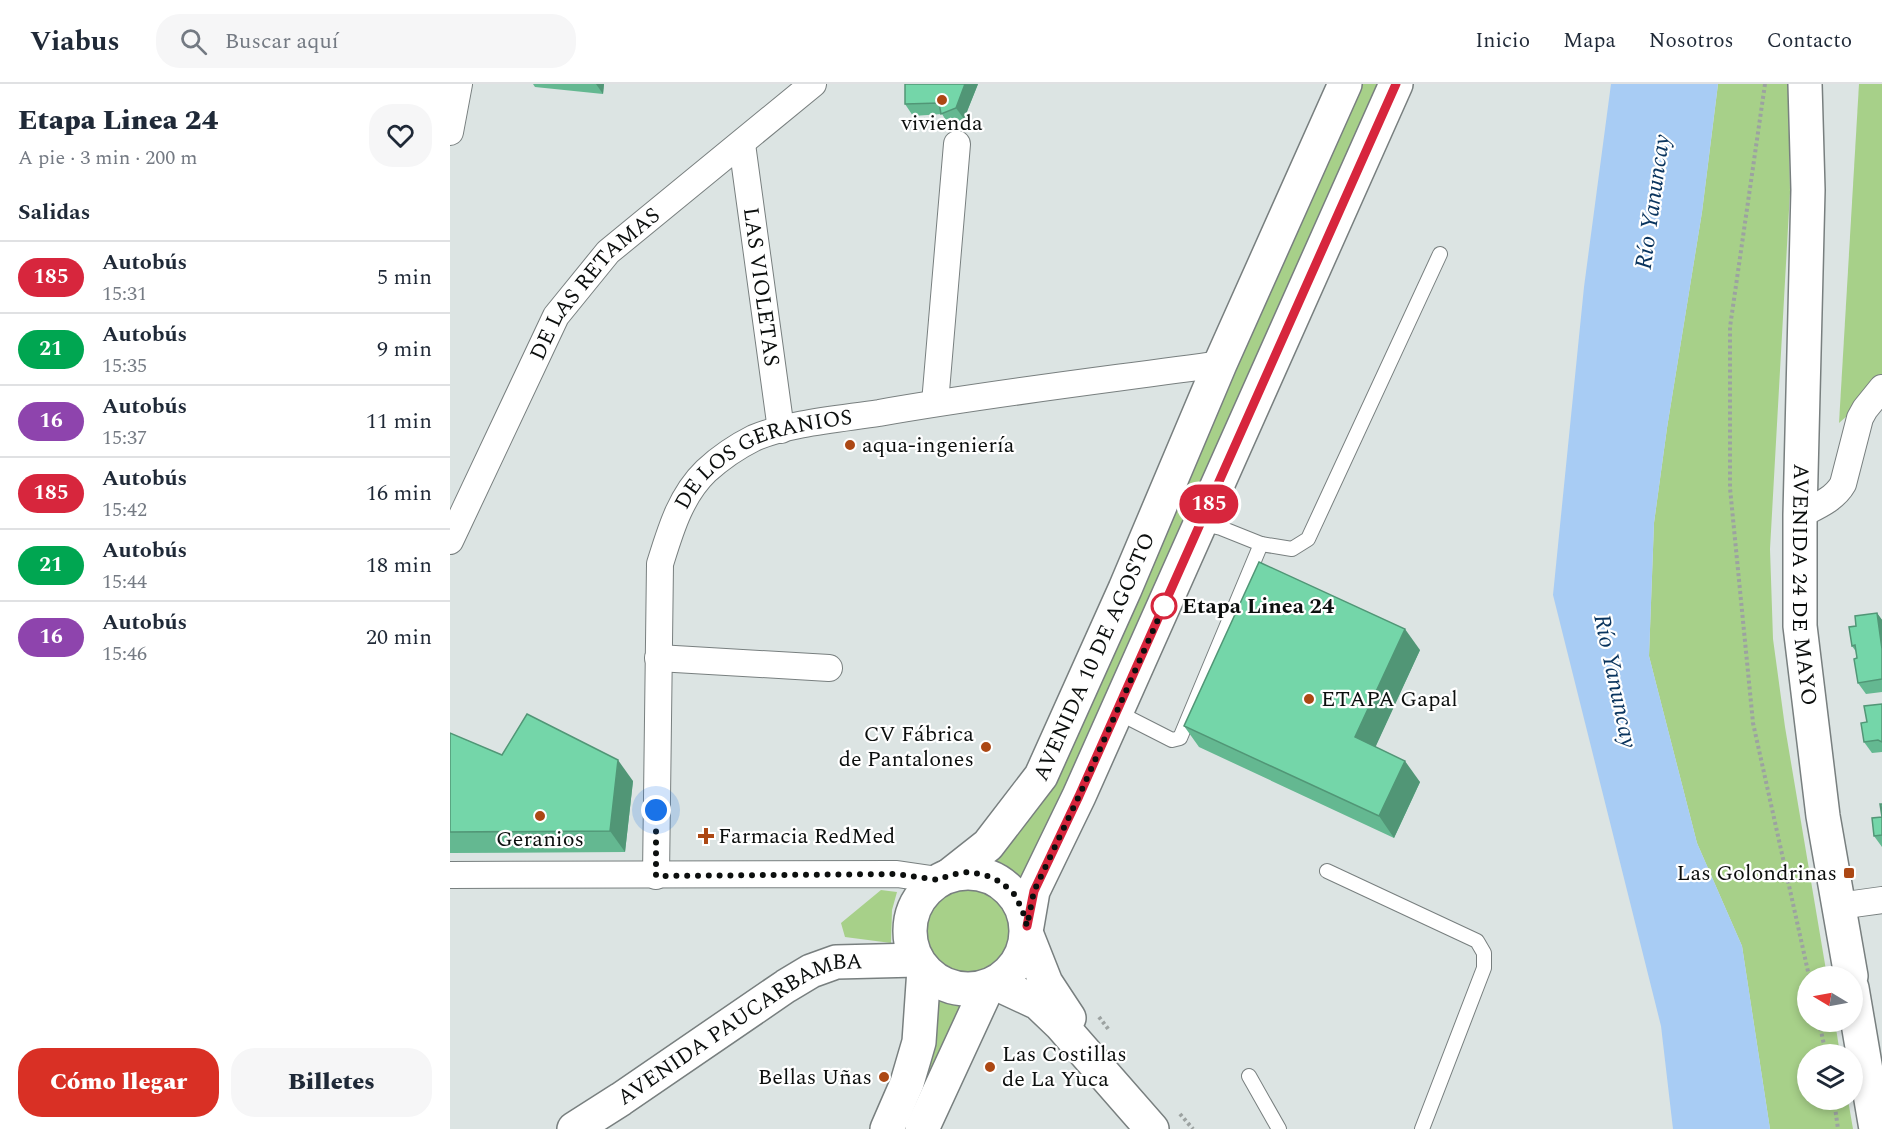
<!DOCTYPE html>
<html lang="es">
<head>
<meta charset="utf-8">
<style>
	body { margin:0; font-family:Spectral,serif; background:#f6f6f7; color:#1f2937; height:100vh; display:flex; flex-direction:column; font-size:22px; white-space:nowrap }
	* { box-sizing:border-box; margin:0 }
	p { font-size:20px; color:#747a83 }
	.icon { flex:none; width:33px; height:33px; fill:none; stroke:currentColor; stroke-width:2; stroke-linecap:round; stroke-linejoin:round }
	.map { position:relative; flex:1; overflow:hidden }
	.drawer { display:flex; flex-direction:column; background:#fff; width:450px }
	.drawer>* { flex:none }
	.badge { padding:0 12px; border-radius:20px; font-size:21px; line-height:39px }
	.needle { width:39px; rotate:280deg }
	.controls { position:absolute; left:1347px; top:882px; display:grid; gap:12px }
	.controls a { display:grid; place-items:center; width:66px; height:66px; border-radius:50%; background:#fff; box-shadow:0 3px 9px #0003; font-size:30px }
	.you { position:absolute; width:30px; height:30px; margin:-15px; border:4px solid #fff; border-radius:50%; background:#1a73e8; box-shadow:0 0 0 9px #1a73e833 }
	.map>.badge { position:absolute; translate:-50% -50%; box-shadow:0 0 0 3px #fff }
	h2 { padding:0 18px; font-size:22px; line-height:54px }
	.round { display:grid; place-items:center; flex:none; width:63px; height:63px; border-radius:24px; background:#f6f6f7 }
	.headline { display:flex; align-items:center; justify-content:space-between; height:102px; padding:0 18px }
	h1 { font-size:28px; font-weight:800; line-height:45px }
	.button { display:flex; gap:12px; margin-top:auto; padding:12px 18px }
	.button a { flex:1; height:69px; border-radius:24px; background:#d93025; color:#fff; font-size:24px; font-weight:800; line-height:69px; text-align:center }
	.button a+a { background:#f6f6f7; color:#1f2937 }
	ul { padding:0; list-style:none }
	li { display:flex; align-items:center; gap:18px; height:72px; padding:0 18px; border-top:2px solid #e0e1e3 }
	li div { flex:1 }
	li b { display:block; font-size:22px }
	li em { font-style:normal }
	li .badge { min-width:66px; font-weight:700; text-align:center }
	header { display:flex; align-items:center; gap:36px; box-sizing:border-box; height:84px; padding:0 30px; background:#fff; border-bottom:2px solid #e0e1e3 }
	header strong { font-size:28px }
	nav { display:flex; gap:33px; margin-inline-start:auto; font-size:21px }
	.search { width:420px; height:54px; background:#f6f6f7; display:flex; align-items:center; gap:15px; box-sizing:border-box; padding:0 21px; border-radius:24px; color:#747a83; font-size:22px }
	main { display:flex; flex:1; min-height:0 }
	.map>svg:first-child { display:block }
</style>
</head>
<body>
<header>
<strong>Viabus</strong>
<div class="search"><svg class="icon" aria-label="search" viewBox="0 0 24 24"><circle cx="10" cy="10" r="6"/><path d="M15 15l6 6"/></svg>Buscar aquí</div>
<nav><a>Inicio</a><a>Mapa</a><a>Nosotros</a><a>Contacto</a></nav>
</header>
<main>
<section class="drawer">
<div class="headline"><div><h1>Etapa Linea 24</h1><p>A pie · 3 min · 200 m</p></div><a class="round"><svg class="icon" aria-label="heart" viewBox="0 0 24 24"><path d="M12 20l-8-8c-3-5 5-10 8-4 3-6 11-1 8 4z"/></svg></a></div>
<h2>Salidas</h2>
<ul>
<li><span class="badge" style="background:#d7263d;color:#fff">185</span><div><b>Autobús</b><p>15:31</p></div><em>5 min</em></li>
<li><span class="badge" style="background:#00a651;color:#fff">21</span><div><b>Autobús</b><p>15:35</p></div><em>9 min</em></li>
<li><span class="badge" style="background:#8e44ad;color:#fff">16</span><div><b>Autobús</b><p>15:37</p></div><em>11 min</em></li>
<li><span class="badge" style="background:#d7263d;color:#fff">185</span><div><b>Autobús</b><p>15:42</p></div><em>16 min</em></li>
<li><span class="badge" style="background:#00a651;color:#fff">21</span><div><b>Autobús</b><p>15:44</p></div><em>18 min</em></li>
<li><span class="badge" style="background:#8e44ad;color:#fff">16</span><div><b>Autobús</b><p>15:46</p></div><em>20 min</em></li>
</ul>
<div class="button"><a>Cómo llegar</a><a>Billetes</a></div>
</section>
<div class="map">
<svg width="1432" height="1045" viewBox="0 0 1432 1045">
	<rect width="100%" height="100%" fill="#dce4e3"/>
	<g fill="#a7d089">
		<path d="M895,0H946L572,825C558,800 546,792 518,788L591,692Z"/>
		<path d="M1268,0H1338L1340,108L1320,465L1323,555L1335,643L1377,892H1358V938H1385L1390,970H1358V1016H1398L1403,1045H1320L1292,862L1247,759L1199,572L1204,439L1217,344L1252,128Z"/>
		<path d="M1409,0H1432V301L1389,339Z"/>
		<circle cx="517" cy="847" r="49"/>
		<path d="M431,806L447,808L442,826L441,859L395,853L391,839Z"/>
		<path d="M482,894L503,904L526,905L472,1045H437Z"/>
	</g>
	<path fill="#a8ccf4" d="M1161,0H1268L1252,128L1217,344L1204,439L1199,572L1247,759L1292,862L1320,1045H1223L1211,942L1103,511L1134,203Z"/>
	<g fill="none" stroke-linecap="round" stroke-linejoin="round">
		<defs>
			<g id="lane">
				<path d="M750,439L771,444L811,460L842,465L858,455L990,170"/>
				<path d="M667,628L722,656L730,654L811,460"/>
				<path d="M877,787L1027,857L1034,869V884L972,1045"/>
				<path d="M799,992L829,1045"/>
			</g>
			<g id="street">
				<path d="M0,48L9,0"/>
				<path id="s1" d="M292,60L331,346"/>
				<path d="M485,319L507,60"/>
				<path d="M1350,431C1365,423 1384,416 1393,400L1410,334L1415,325L1432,304"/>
				<path id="s2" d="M0,457L106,232L158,168L363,0"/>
				<path d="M208,574L379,584"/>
				<path d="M0,791L447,790L488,796"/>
				<path id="s3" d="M206,792L210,480C220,448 230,412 256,387C269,375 288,362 304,354C340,339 390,335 429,329C542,309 656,296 770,280"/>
				<path d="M1389,822L1432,816"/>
			</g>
			<g id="secondary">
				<path id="s4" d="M1355,0L1358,106L1350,431V542L1373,732L1401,892"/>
				<circle cx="518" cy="847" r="58"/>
				<path id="s5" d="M500,791L538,761L591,692L675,505L770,280L895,0"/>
				<path d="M577,842L583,807L629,712L946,0"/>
				<path d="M577,851L596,899L619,934"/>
				<path d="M545,899L588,919L610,940L702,1045"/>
				<path d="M1402,904L1426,1045"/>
				<path id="s6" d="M124,1045L171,1015L336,902L361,887L386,878L467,876"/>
				<path d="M437,1045L457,999L469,958L474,885"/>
				<path d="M472,1045L538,902"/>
			</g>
		</defs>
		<use href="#lane" stroke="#787f7f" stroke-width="16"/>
		<use href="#street" stroke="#787f7f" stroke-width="28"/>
		<use href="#secondary" stroke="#787f7f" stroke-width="36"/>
		<g stroke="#9ca2a1" stroke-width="4" stroke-dasharray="3 3" stroke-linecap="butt">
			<path d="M1315,0L1280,243V404L1303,639L1359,892"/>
			<path d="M649,933L659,946"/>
			<path d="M1369,938L1376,970"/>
			<path d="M1384,1016L1388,1045"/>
			<path d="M730,1030L743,1045"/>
		</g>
		<use href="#lane" stroke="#fff" stroke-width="14"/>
		<use href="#street" stroke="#fff" stroke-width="26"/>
		<use href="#secondary" stroke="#fff" stroke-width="33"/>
	</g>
	<g fill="#64b891">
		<path d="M83,0H154L153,10L85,3Z"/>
		<path d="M528,0L514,35L499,41L492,30L463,32L455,20Z"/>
		<path d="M1427,529L1432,536V608L1416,610L1408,599L1407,569L1402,562L1406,542Z"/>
		<path d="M970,566L925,663L970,698L944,754L749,663L734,642Z"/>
		<path d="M1432,620V668L1422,669L1414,658L1417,638Z"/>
		<path d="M0,649L52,671L183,697L175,768L0,769Z"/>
		<path d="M1432,720V763L1424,752L1432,733Z"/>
	</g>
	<g fill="#519676">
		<path d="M146,0H154L153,10Z"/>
		<path d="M515,0H528L514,35L506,24Z"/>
		<path d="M1427,529L1432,536V565Z"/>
		<path d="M955,545L970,566L920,675L905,653Z"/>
		<path d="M168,676L183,697L175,768L160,747Z"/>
		<path d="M955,677L970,698L944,754L929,732Z"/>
	</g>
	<g fill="#74d6a9" stroke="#519676" stroke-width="1.5">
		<path d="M455,0H515L506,24L491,30L489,19L455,20Z"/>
		<path d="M809,478L955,545L905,653L955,677L929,732L734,642Z"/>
		<path d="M1427,529L1432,565V595L1408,599L1404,575L1407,574L1405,561L1402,562L1399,543L1406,542L1405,532Z"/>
		<path d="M1432,620V658L1428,656L1414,658L1411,639L1417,638L1414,622Z"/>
		<path d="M77,630L168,676L160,747L0,748V649L52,671Z"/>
		<path d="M1430,720H1432V751L1424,752L1422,734L1432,733Z"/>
	</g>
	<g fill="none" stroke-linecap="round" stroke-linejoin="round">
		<defs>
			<path id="line" d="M577,842L584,807L629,712L946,0"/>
		</defs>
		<use href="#line" stroke="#fff" stroke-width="14"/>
		<use href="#line" stroke="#d7263d" stroke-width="9"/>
		<path stroke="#0c0f0e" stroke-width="6" stroke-dasharray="0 10.8" d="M206,726V792L447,790L488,796L500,791L518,788L535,791L551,798L564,810L572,825L577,842L584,807L629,712L714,522"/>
	</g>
	<g fill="#ac4814" stroke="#fff" stroke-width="2">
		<circle cx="492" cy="16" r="6"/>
		<circle cx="400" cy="361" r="6"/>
		<circle cx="859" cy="615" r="6"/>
		<circle cx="536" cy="663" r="6"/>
		<circle cx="90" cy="732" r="6"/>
		<path d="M253 743h6v6h6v6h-6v6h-6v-6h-6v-6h6z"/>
		<rect x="1393" y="783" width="12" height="12" rx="3"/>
		<circle cx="540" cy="983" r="6"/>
		<circle cx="434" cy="993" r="6"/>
	</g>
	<circle fill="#fff" stroke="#d7263d" stroke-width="3" cx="714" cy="522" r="12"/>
	<g text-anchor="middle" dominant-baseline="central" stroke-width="4.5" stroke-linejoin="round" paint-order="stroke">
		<g font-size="22" fill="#0c0f0e" stroke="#fff" text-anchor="start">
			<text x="492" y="39" text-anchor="middle">vivienda</text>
			<text x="412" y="361">aqua-ingeniería</text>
			<text x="871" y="615">ETAPA Gapal</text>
			<text x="524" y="650" text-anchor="end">CV Fábrica<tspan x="524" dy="25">de Pantalones</tspan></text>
			<text x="268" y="752">Farmacia RedMed</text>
			<text x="90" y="755" text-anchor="middle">Geranios</text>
			<text x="1387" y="789" text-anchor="end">Las Golondrinas</text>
			<text x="552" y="970">Las Costillas<tspan x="552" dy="25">de La Yuca</tspan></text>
			<text x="422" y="993" text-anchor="end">Bellas Uñas</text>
		</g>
		<g font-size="22" fill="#0c0f0e" stroke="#fff">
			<text stroke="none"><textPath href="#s2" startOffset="298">DE LAS RETAMAS</textPath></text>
			<text stroke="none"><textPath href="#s1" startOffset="144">LAS VIOLETAS</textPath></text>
			<text stroke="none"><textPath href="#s3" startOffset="474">DE LOS GERANIOS</textPath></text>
			<text stroke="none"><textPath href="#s4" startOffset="501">AVENIDA 24 DE MAYO</textPath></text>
			<text stroke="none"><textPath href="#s5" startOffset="266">AVENIDA 10 DE AGOSTO</textPath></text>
			<text stroke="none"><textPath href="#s6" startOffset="196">AVENIDA PAUCARBAMBA</textPath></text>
		</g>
		<g font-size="22" font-weight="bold" fill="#0c0f0e" stroke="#fff" text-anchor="start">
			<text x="732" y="522">Etapa Linea 24</text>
		</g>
		<g font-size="24" font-style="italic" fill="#09345e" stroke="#fff">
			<text transform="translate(1203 118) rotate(-82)">Río Yanuncay</text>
			<text transform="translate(1165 597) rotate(78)">Río Yanuncay</text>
		</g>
	</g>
</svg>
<div class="controls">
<a><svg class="needle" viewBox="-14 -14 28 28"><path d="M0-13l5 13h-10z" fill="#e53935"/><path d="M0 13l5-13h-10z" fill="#747a83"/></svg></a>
<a><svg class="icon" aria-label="layers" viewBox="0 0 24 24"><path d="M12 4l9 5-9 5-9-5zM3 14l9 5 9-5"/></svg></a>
</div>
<div class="you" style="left:206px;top:726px"></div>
<b class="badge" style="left:759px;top:420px;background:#d7263d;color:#fff">185</b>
</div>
</main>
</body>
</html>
